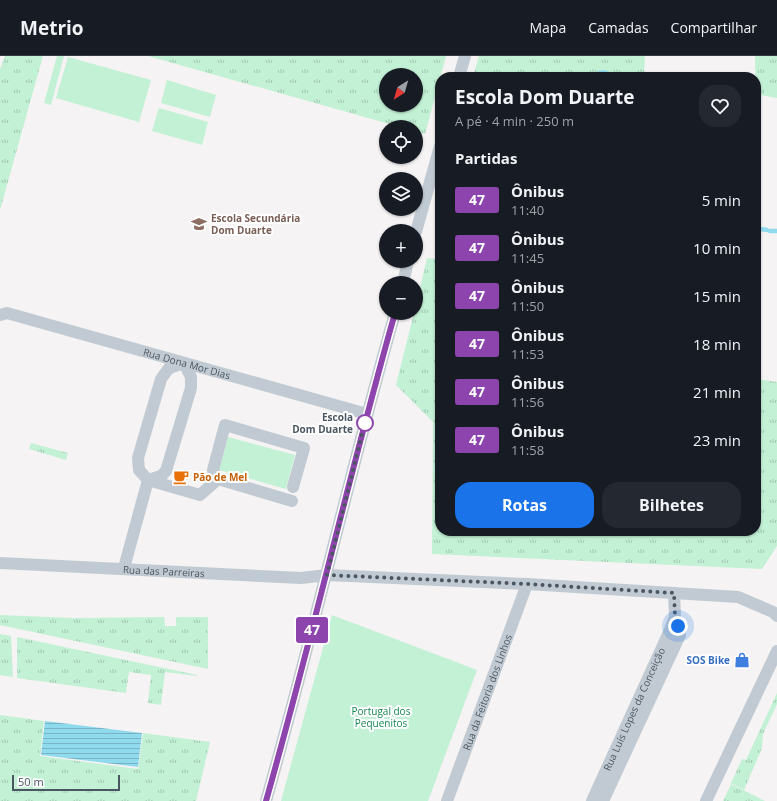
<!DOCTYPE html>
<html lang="pt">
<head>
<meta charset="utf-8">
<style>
	body { margin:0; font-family:"Open Sans",sans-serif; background:#242831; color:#f1f3f6; height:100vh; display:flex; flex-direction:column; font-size:15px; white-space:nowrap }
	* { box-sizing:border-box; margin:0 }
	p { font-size:13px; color:#9ea1a6 }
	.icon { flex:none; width:22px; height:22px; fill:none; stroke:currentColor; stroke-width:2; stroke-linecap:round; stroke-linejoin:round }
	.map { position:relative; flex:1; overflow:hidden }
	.details { position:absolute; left:435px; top:16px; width:326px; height:464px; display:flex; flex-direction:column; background:#171b24; border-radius:16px; box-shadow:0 1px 3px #0004 }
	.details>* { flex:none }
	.badge { padding:0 8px; border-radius:3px; font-size:14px; line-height:26px }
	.needle { width:26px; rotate:217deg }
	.buttons { position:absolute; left:379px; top:12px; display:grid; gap:8px }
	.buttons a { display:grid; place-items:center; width:44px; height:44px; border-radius:50%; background:#171b24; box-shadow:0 1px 3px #0004; font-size:20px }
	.scale { position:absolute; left:12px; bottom:10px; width:108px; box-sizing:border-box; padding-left:4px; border:2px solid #4a5661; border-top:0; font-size:11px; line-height:14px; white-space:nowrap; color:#4a5661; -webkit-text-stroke:3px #fff; paint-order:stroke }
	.you { position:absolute; width:20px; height:20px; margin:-10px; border:3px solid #fff; border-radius:50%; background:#1a73e8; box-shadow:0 0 0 6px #1a73e833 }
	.map>.badge { position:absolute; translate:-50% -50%; box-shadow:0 0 0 2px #fff }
	h2 { padding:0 20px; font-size:15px; line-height:36px }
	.round { display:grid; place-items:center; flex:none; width:42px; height:42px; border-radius:16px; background:#242831 }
	.head { display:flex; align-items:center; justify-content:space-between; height:68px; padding:0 20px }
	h1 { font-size:19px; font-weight:700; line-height:30px }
	.button { display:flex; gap:8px; margin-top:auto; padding:8px 20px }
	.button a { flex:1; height:46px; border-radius:16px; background:#1a73e8; color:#fff; font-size:16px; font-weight:700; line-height:46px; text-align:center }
	.button a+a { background:#242831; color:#f1f3f6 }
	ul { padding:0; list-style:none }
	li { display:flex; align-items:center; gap:12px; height:48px; padding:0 20px }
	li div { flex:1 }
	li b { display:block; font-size:15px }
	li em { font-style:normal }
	li .badge { min-width:44px; font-weight:700; text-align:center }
	header { display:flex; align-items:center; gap:24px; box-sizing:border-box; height:56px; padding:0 20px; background:#171b24; border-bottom:1px solid #363941 }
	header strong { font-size:19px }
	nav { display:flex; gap:22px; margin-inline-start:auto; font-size:14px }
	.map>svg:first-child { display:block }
</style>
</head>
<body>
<header>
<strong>Metrio</strong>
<nav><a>Mapa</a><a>Camadas</a><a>Compartilhar</a></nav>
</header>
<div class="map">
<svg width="777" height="745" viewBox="0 0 777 745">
	<defs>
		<pattern id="grass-tufts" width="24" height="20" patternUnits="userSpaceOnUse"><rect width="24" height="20" fill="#c3f1d5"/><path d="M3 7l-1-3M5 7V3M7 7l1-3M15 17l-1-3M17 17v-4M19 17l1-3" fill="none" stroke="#a0c6b0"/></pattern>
		<pattern id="water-rules" width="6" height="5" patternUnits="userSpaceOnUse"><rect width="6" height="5" fill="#90daee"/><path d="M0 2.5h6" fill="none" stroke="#78b4c4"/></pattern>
	</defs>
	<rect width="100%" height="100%" fill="#f5f3f3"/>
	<g fill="url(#grass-tufts)" fill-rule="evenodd">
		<path d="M5,0H43L0,154V13Z"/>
		<path d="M148,0H446L425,78L416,76V71H400ZM386,19H416V49H386Z"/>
		<path d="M479,0H645L644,21H473Z"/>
		<path d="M755,0H777V42L756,38Z"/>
		<path d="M427,202L440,203V475H756V323L777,326V490L762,513L432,498L433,366L396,329L414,257H416V249Z"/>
		<path d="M31,387L68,397L66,404L29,393Z"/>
		<path d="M0,559L74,562L164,561L165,570H176V561H208V613L0,569Z"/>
		<path d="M0,578L11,580L13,621L0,619Z"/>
		<path d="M17,581L197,619V620L165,616L161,649L148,647L151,619L129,616L126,637L17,622Z"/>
		<path d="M777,637V648L763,678L762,692L744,734L731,727L742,703L746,704Z"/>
		<path d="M0,659L44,665L40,700L138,713L143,677L210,686L196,745H0Z"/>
		<path d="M731,728L765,745H723Z"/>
	</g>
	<g fill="#c3f1d5">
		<path d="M57,0H64L51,49L44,47Z"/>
		<path d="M68,1L151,24L139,66L56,42Z"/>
		<path d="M167,24L216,39L210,61L161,47Z"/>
		<path d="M159,52L208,66L202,89L152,75Z"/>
		<path d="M228,381L295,399L286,433L219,414Z"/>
		<path d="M332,559L477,614L428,745H281Z"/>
	</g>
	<g fill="url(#water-rules)">
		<path d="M604,14L610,16L613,21H591L598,15Z"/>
		<path d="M45,665L142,677L138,711L41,699Z"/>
	</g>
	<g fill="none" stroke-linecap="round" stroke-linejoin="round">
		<g stroke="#90daee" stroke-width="4.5">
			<path d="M760,173L767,174"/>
			<path d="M770,175H777"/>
		</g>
		<g stroke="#c1cad2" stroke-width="12">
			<path d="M459,21L465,0"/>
			<path d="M416,176L440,90"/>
			<path d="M403,227L408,205"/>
			<path id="s1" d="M0,259L7,257L367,358"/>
			<path d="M218,423L213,414L225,369L304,392L293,431"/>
			<path d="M148,424L200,439L218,423L292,445"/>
			<path id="s2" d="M0,507L301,522L327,519L527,528L738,541L773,556L777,560"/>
			<path d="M124,512L148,424L139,414L138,402L161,323L169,312L184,307L191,321V332L166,415L161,420L148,424"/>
			<path d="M266,745C312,583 349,419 395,257"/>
			<path id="s3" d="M447,745L527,528"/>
			<path id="s4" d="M592,745L670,574L675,561L674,537"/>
			<path d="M603,745L680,579L675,561"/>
			<path d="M706,745L777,595"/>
		</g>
	</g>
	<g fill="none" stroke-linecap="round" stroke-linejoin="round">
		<defs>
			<path id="line" d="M266,745C312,583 349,419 395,257"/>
		</defs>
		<use href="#line" stroke="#fff" stroke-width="9"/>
		<use href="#line" stroke="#8e44ad" stroke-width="6"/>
		<path stroke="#4a5661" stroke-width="4" stroke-dasharray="0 7.2" d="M365,367V366L327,519L527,528L674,537L675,561L678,570"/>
	</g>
	<defs>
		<symbol id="school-bare" viewBox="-9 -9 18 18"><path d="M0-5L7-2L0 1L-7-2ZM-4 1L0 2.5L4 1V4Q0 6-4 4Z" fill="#8d6e63" stroke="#fff" stroke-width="2.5" paint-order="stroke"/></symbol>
		<symbol id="cafe-bare" viewBox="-9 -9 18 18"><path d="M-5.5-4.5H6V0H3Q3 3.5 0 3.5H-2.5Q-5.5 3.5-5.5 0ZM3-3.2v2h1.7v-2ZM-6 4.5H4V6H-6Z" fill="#e8710a" stroke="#fff" stroke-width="2.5" paint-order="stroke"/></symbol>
		<symbol id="shop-bare" viewBox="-9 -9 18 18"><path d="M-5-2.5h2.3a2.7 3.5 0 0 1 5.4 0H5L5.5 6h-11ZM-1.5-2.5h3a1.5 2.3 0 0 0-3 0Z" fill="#3f7fe0" stroke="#fff" stroke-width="2.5" paint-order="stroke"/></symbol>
	</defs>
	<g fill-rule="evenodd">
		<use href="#school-bare" x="188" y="157" width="22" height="22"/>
		<use href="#cafe-bare" x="170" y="410" width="22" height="22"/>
		<use href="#shop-bare" x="731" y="593" width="22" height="22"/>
	</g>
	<circle fill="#fff" stroke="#8e44ad" stroke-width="2" cx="365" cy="367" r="8"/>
	<g text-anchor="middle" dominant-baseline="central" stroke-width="4" stroke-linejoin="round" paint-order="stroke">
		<g font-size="10" font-weight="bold" fill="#785e54" stroke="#fff" text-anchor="start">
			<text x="211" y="162">Escola Secundária<tspan x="211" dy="12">Dom Duarte</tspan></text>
		</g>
		<g font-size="10" fill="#4a5661" stroke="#fff">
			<text stroke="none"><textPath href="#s1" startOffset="194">Rua Dona Mor Dias</textPath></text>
			<text stroke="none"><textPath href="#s2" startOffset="164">Rua das Parreiras</textPath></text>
			<text stroke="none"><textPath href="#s3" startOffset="116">Rua da Feitoria dos Linhos</textPath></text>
			<text stroke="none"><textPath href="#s4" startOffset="101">Rua Luís Lopes da Conceição</textPath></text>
		</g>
		<g font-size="10" font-weight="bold" fill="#4a5661" stroke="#fff" text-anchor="end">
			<text x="353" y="361">Escola<tspan x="353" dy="12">Dom Duarte</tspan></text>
		</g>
		<g font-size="10" font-weight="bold" fill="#c56008" stroke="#fff" text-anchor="start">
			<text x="193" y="421">Pão de Mel</text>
		</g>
		<g font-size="10" font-weight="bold" fill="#366cbe" stroke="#fff" text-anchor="end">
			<text x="730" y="604">SOS Bike</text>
		</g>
		<g font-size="10" fill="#17864f" stroke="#fff">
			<text x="381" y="655">Portugal dos<tspan x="381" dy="12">Pequenitos</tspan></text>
		</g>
	</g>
</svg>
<div class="buttons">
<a><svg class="needle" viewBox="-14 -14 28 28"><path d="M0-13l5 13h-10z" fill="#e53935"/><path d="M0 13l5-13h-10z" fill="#9ea1a6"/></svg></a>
<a><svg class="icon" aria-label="locate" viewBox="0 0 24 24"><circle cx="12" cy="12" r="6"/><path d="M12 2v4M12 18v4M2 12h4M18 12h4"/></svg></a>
<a><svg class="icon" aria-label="layers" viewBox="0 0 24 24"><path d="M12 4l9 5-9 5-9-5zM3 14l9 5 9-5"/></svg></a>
<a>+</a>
<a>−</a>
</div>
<div class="scale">50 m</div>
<div class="you" style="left:678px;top:570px"></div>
<b class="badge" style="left:312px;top:574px;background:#8e44ad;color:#fff">47</b>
<section class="details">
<div class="head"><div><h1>Escola Dom Duarte</h1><p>A pé · 4 min · 250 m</p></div><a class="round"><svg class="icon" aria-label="heart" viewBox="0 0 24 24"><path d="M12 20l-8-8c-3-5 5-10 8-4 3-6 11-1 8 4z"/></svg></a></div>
<h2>Partidas</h2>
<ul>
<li><span class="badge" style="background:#8e44ad;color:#fff">47</span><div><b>Ônibus</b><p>11:40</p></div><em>5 min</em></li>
<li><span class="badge" style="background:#8e44ad;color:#fff">47</span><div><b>Ônibus</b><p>11:45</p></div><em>10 min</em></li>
<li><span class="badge" style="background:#8e44ad;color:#fff">47</span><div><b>Ônibus</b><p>11:50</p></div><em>15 min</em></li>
<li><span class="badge" style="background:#8e44ad;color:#fff">47</span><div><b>Ônibus</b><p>11:53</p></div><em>18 min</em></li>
<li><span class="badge" style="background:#8e44ad;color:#fff">47</span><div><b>Ônibus</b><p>11:56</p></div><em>21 min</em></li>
<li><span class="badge" style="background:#8e44ad;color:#fff">47</span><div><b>Ônibus</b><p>11:58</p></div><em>23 min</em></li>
</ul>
<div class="button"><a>Rotas</a><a>Bilhetes</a></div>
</section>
</div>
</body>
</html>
